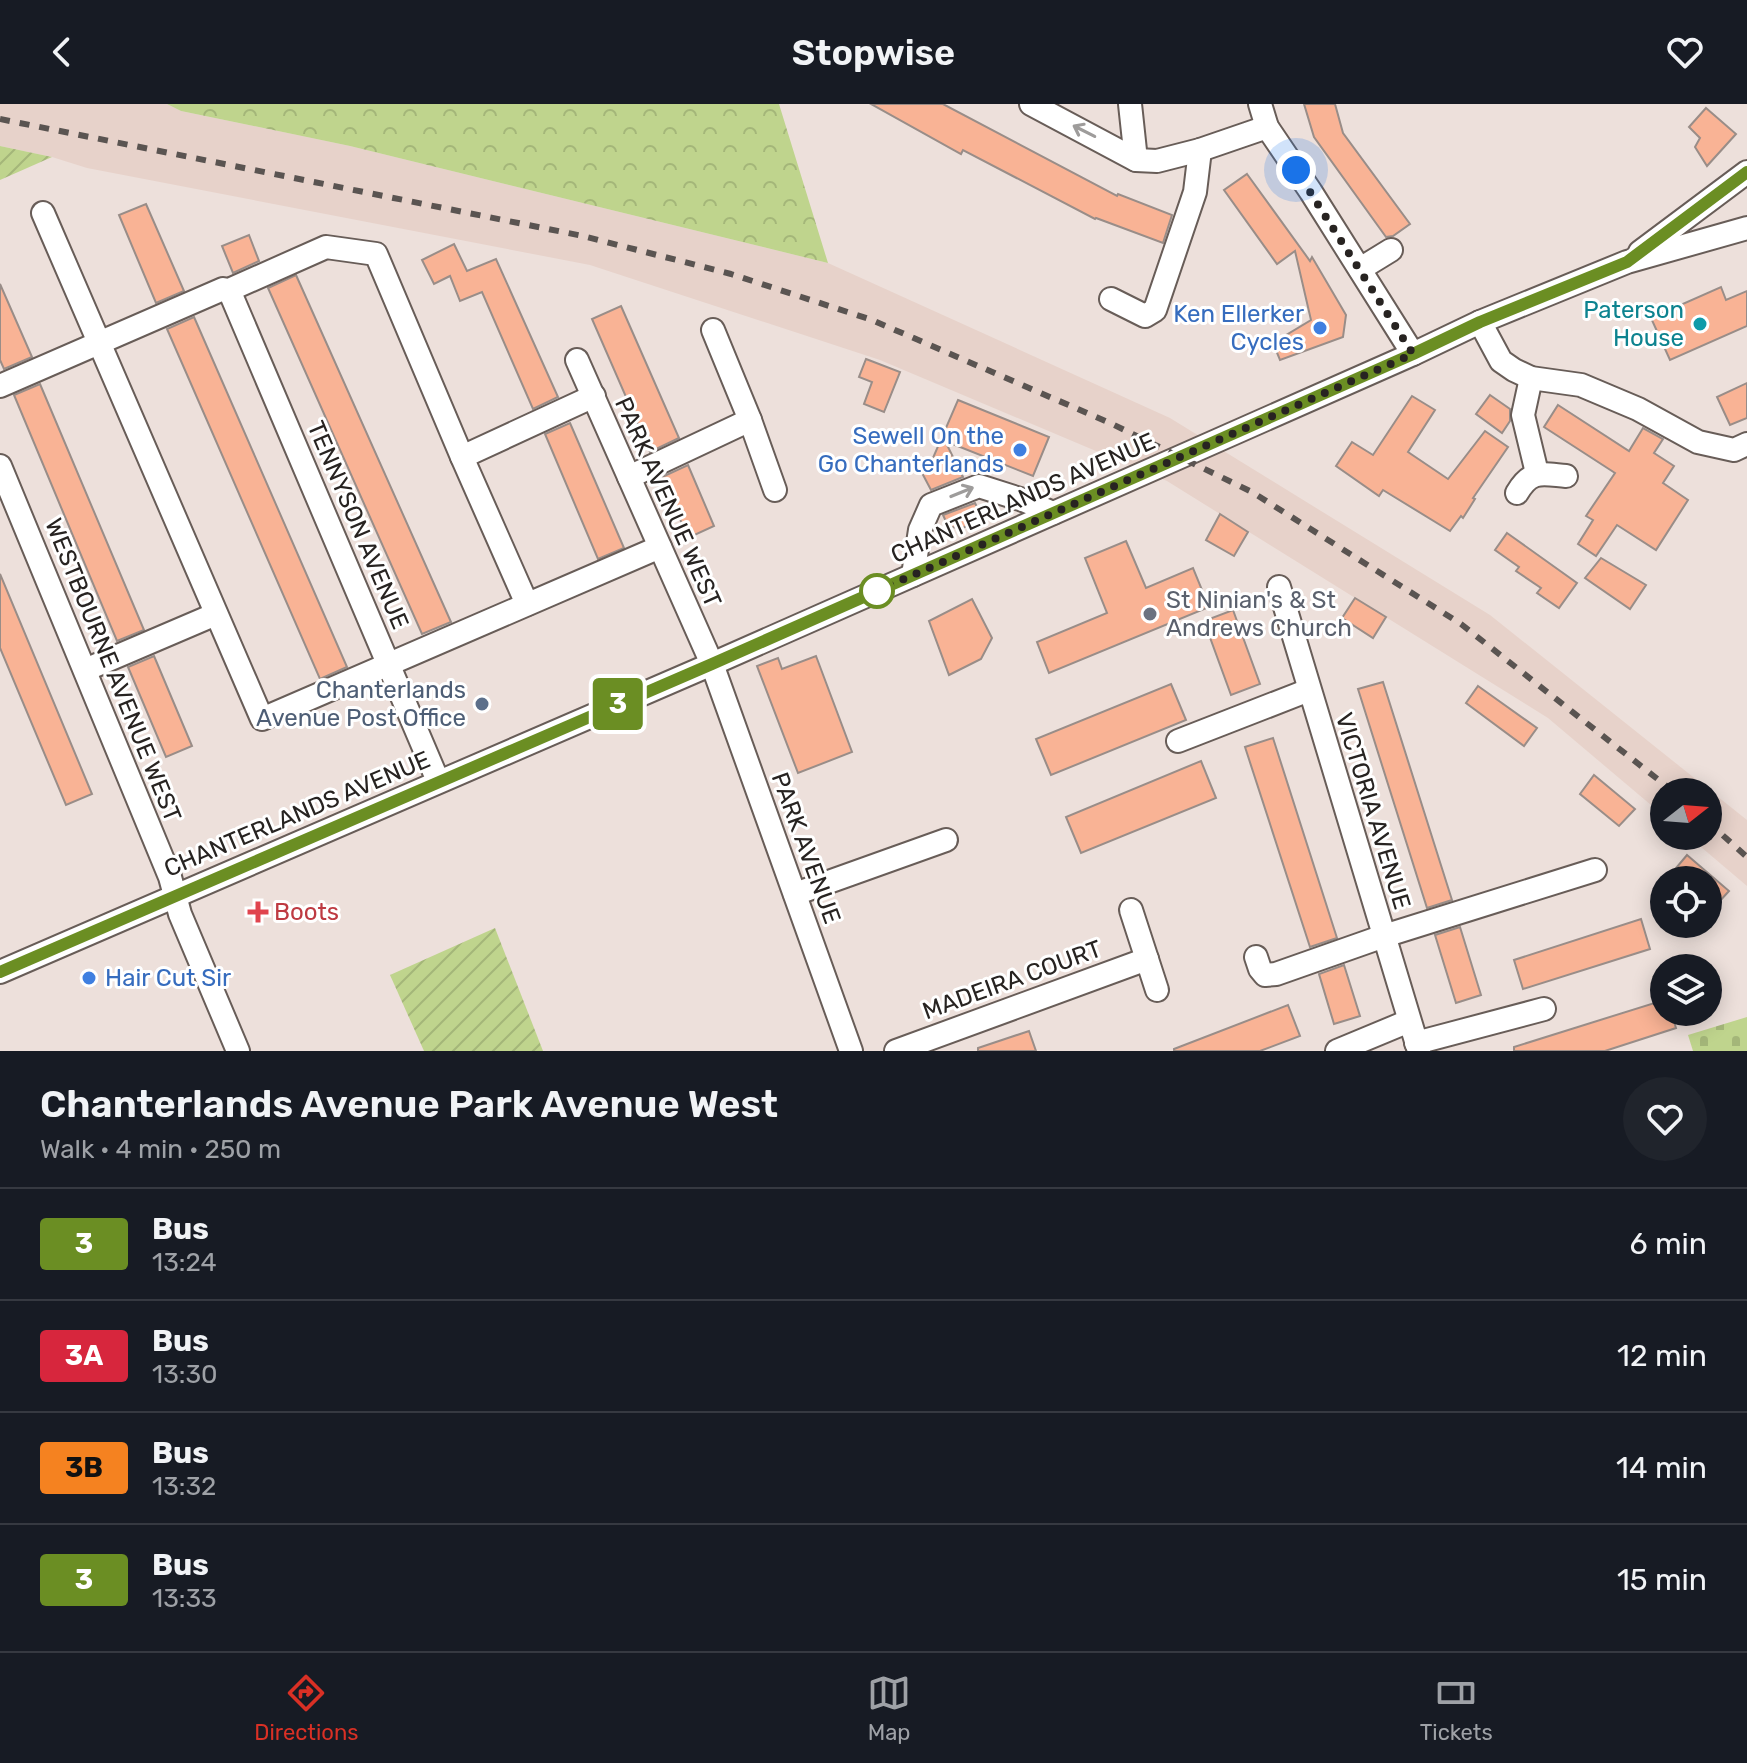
<!DOCTYPE html>
<html lang="en">
<head>
<meta charset="utf-8">
<style>
	body { margin:0; font-family:Rubik,sans-serif; background:#20242c; color:#f1f3f6; height:100vh; display:flex; flex-direction:column; font-size:30px; white-space:nowrap }
	* { box-sizing:border-box; margin:0 }
	p { font-size:26px; color:#9ea1a6 }
	.icon { flex:none; width:44px; height:44px; fill:none; stroke:currentColor; stroke-width:2; stroke-linecap:round; stroke-linejoin:round }
	.map { position:relative; height:947px; overflow:hidden }
	.sheet { display:flex; flex-direction:column; background:#171b24; flex:1 }
	.sheet>* { flex:none }
	.badge { padding:0 16px; border-radius:6px; font-size:28px; line-height:52px }
	.needle { width:52px; rotate:73deg }
	.fabs { position:absolute; left:1650px; top:674px; display:grid; gap:16px }
	.fabs a { display:grid; place-items:center; width:72px; height:72px; border-radius:50%; background:#171b24; box-shadow:0 4px 20px #0003; font-size:40px }
	.you { position:absolute; width:40px; height:40px; margin:-20px; border:6px solid #fff; border-radius:50%; background:#1a73e8; box-shadow:0 0 0 12px #1a73e833 }
	.map>.badge { position:absolute; translate:-50% -50%; box-shadow:0 0 0 4px #fff }
	.round { display:grid; place-items:center; flex:none; width:84px; height:84px; border-radius:42px; background:#20242c }
	.head { display:flex; align-items:center; justify-content:space-between; height:136px; padding:0 40px }
	h1 { font-size:38px; font-weight:600; line-height:60px }
	ul { padding:0; list-style:none }
	li { display:flex; align-items:center; gap:24px; height:112px; padding:0 40px; border-top:2px solid #363941 }
	li div { flex:1 }
	li b { display:block; font-size:30px }
	li em { font-style:normal }
	li .badge { min-width:88px; font-weight:700; text-align:center }
	header { display:flex; justify-content:space-between; align-items:center; height:104px; padding:0 40px; background:#171b24; font-size:36px; font-weight:600 }
	.tabs { display:flex; justify-content:space-around; align-items:center; height:112px; border-top:2px solid #363941; background:#171b24; font-size:22px; color:#9ea1a6 }
	.tabs a { display:grid; justify-items:center; gap:4px }
	.tabs .selected { color:#d93025 }
	.map>svg:first-child { display:block }
</style>
</head>
<body>
<header><svg class="icon" aria-label="back" viewBox="0 0 24 24"><path d="M15 5l-7 7 7 7"/></svg>Stopwise<svg class="icon" aria-label="heart" viewBox="0 0 24 24"><path d="M12 20l-8-8c-3-5 5-10 8-4 3-6 11-1 8 4z"/></svg></header>
<div class="map">
<svg width="1747" height="947" viewBox="0 0 1747 947">
	<defs>
		<pattern id="cemetery-stones" width="16" height="16" patternUnits="userSpaceOnUse" patternTransform="scale(2)"><rect width="16" height="16" fill="#bfd48d"/><path d="M2 7V4a2 2 0 0 1 4 0v3zM10 15v-3a2 2 0 0 1 4 0v3z" fill="#a4b679"/></pattern>
		<pattern id="park-crowns" width="20" height="18" patternUnits="userSpaceOnUse" patternTransform="scale(2)"><rect width="20" height="18" fill="#bfd48d"/><path d="M2 6a3 3 0 1 1 6 0M12 15a3 3 0 1 1 6 0" fill="none" stroke="#a4b679"/></pattern>
		<pattern id="garden-furrows" width="10" height="10" patternUnits="userSpaceOnUse" patternTransform="scale(2)"><rect width="10" height="10" fill="#bfd48d"/><path d="M-1 1l2-2M0 10L10 0M9 11l2-2" fill="none" stroke="#a4b679"/></pattern>
	</defs>
	<rect width="100%" height="100%" fill="#ede0db"/>
	<path fill="#e7d2ca" d="M0,0H167L181,7L350,42L828,159L1170,314L1490,511L1747,716V782L1688,732H1708V688H1664V712L1548,614L1167,377L880,256L590,161L87,64L52,53L0,42Z"/>
	<path fill="url(#cemetery-stones)" d="M1747,913V947H1693L1688,931Z"/>
	<path fill="url(#park-crowns)" d="M167,0H779L828,159L350,42L181,7Z"/>
	<g fill="url(#garden-furrows)">
		<path d="M0,42L52,53L0,76Z"/>
		<path d="M495,824L543,947H424L390,871Z"/>
	</g>
	<g fill="#f9b395" stroke="#998d88" stroke-width="2">
		<path d="M871,0H943L1117,92L1118,90L1172,111L1163,139L1096,114L1095,115L963,46L961,50Z"/>
		<path d="M1304,0H1335L1343,29L1410,120L1393,132L1386,133L1314,33Z"/>
		<path d="M1706,4L1736,30L1707,62L1695,43L1700,34L1689,23Z"/>
		<path d="M1247,70L1310,157L1312,153L1346,211L1343,233L1280,256L1273,239L1311,216L1295,147L1277,160L1224,86Z"/>
		<path d="M146,100L184,187L156,199L119,111Z"/>
		<path d="M249,131L259,157L233,169L222,142Z"/>
		<path d="M454,140L467,167L496,155L558,293L533,305L482,188L460,197L450,172L434,180L422,156Z"/>
		<path d="M296,171L451,518L422,530L268,184Z"/>
		<path d="M0,180L32,253L4,265L0,256Z"/>
		<path d="M1721,183L1726,196L1747,187V222L1670,256L1651,214Z"/>
		<path d="M621,202L679,334L650,348L592,215Z"/>
		<path d="M194,213L347,563L320,575L167,225Z"/>
		<path d="M866,255L900,268L884,308L864,300L872,278L859,273Z"/>
		<path d="M1747,279V314L1730,321L1717,293Z"/>
		<path d="M40,280L144,526L117,537L14,291Z"/>
		<path d="M1490,291L1510,305V317L1502,329L1476,310Z"/>
		<path d="M1412,292L1435,306L1408,348L1448,375L1485,327L1508,343L1473,394L1475,395L1463,414L1461,412L1450,427L1383,386L1379,392L1336,362L1352,338L1373,351Z"/>
		<path d="M958,296L1049,333L1033,372L945,337L963,373L931,386L921,367L928,356L933,354Z"/>
		<path d="M1558,301L1629,347L1643,324L1663,335L1654,349L1674,362L1663,379L1688,396L1656,446L1617,421L1596,452L1578,440L1593,416L1586,412L1615,369L1544,323Z"/>
		<path d="M570,319L624,444L598,455L545,330Z"/>
		<path d="M688,361L714,422L688,434L662,373Z"/>
		<path d="M975,399L979,407L974,418L961,425L948,422L943,411Z"/>
		<path d="M1220,410L1248,428L1234,452L1206,436Z"/>
		<path d="M1507,429L1577,479L1559,504L1537,489L1541,484L1516,467L1519,463L1495,446Z"/>
		<path d="M1126,437L1146,484L1193,464L1209,503L1049,569L1037,538L1107,509L1085,454Z"/>
		<path d="M1601,454L1646,481L1630,505L1585,474Z"/>
		<path d="M0,470L92,690L66,701L0,544Z"/>
		<path d="M1355,494L1386,513L1373,534L1342,514Z"/>
		<path d="M972,495L992,534L981,555L949,571L929,517Z"/>
		<path d="M1233,506L1260,580L1231,591L1204,517Z"/>
		<path d="M154,552L192,642L166,653L128,563Z"/>
		<path d="M816,552L852,648L798,669L757,562L778,554L782,565Z"/>
		<path d="M1383,578L1452,796L1427,804L1358,585Z"/>
		<path d="M1171,580L1186,616L1051,671L1036,635Z"/>
		<path d="M1478,582L1537,624L1524,642L1466,599Z"/>
		<path d="M1273,634L1337,834L1310,843L1245,643Z"/>
		<path d="M1201,657L1216,694L1081,749L1066,713Z"/>
		<path d="M1594,671L1635,705L1619,722L1580,690Z"/>
		<path d="M1687,751L1729,787L1708,810V776H1666Z"/>
		<path d="M1641,815L1650,845L1523,885L1514,856Z"/>
		<path d="M1460,823L1481,891L1456,899L1435,831Z"/>
		<path d="M1344,861L1360,912L1334,920L1319,870Z"/>
		<path d="M1664,896V908H1671L1676,924L1605,947H1514V943Z"/>
		<path d="M1288,901L1300,932L1260,947H1174V945Z"/>
		<path d="M1029,927L1036,947H978V944Z"/>
	</g>
	<g fill="none" stroke-linecap="round" stroke-linejoin="round">
		<defs>
			<g id="minor">
				<path d="M1031,0L1136,56L1157,57L1200,46L1267,23"/>
				<path d="M1130,0L1136,56"/>
				<path d="M1260,0L1267,23L1311,88L1413,250"/>
				<path d="M43,109L262,615L660,443"/>
				<path d="M1640,148L1747,68"/>
				<path d="M1360,165L1391,146"/>
				<path d="M229,186L438,677"/>
				<path d="M1111,195L1145,212L1155,206L1195,88L1200,46"/>
				<path d="M1480,218L1501,257L1514,266L1531,274L1581,281L1638,305L1698,338L1734,346L1747,340"/>
				<path d="M713,226L750,316L775,386"/>
				<path d="M577,256L712,560L851,947"/>
				<path d="M1531,274L1523,311L1537,369"/>
				<path d="M0,282L223,185L229,186L326,143L376,150L462,353L527,500"/>
				<path d="M462,353L594,292"/>
				<path d="M0,362L170,773L180,810L238,947"/>
				<path d="M629,373L750,316"/>
				<path d="M1517,389C1531,365 1542,370 1566,372"/>
				<path d="M913,471L920,426L931,401L979,382L1023,396L1053,409"/>
				<path d="M1279,483L1419,947"/>
				<path d="M85,566L216,510"/>
				<path d="M1178,637L1309,586"/>
				<path d="M795,790L946,736"/>
				<path d="M1131,806L1157,886"/>
				<path d="M1256,853L1260,865L1265,871L1276,870L1384,832L1595,766"/>
				<path d="M0,868L712,560L1413,250L1480,218L1627,158L1747,124"/>
				<path d="M1416,939L1544,905"/>
				<path d="M896,947L1147,855"/>
				<path d="M1337,947L1409,917"/>
			</g>
		</defs>
		<use href="#minor" stroke="#685d58" stroke-width="26"/>
		<use href="#minor" stroke="#fff" stroke-width="22"/>
		<g stroke="#5a5451" stroke-width="6" stroke-dasharray="10 10" stroke-linecap="butt">
			<path d="M0,15L583,132L731,170L872,216L1110,319L1252,388L1461,520L1674,688"/>
			<path d="M1708,718L1747,753"/>
		</g>
	</g>
	<defs><path id="oneway-shaft" d="M-6 0H5M1.5-3L5.5 0L1.5 3" fill="none" stroke-width="1.6" stroke-linecap="round" stroke-linejoin="round" transform="scale(2)"/></defs>
	<g stroke="#9e9c9b">
		<use href="#oneway-shaft" transform="translate(1084 27) rotate(-153)"/>
		<use href="#oneway-shaft" transform="translate(962 388) rotate(-22)"/>
	</g>
	<g fill="none" stroke-linecap="round" stroke-linejoin="round">
		<defs>
			<path id="line" d="M0,868L712,560L1413,250L1480,218L1627,158L1747,68"/>
		</defs>
		<use href="#line" stroke="#fff" stroke-width="18"/>
		<use href="#line" stroke="#6b8e23" stroke-width="12"/>
		<path stroke="#272321" stroke-width="8" stroke-dasharray="0 14.4" d="M877,487L1413,250L1296,66"/>
	</g>
	<circle fill="#0f9aa8" stroke="#fff" stroke-width="3" cx="1700" cy="220" r="8"/>
	<g fill="#3f7fe0" stroke="#fff" stroke-width="3">
		<circle cx="1320" cy="224" r="8"/>
		<circle cx="1020" cy="346" r="8"/>
		<circle cx="89" cy="874" r="8"/>
	</g>
	<circle fill="#fff" stroke="#6b8e23" stroke-width="4" cx="877" cy="487" r="16"/>
	<circle fill="#6b7280" stroke="#fff" stroke-width="3" cx="1150" cy="510" r="8"/>
	<circle fill="#5c6f8a" stroke="#fff" stroke-width="3" cx="482" cy="600" r="8"/>
	<path fill="#e0444e" stroke="#fff" stroke-width="3" d="M254 796h8v8h8v8h-8v8h-8v-8h-8v-8h8z"/>
	<g text-anchor="middle" dominant-baseline="central" stroke-width="6" stroke-linejoin="round" paint-order="stroke">
		<g font-size="24" fill="#0d838f" stroke="#fff" text-anchor="end">
			<text x="1684" y="206">Paterson<tspan x="1684" dy="28">House</tspan></text>
		</g>
		<g font-size="24" fill="#366cbe" stroke="#fff" text-anchor="end">
			<text x="1304" y="210">Ken Ellerker<tspan x="1304" dy="28">Cycles</tspan></text>
			<text x="1004" y="332">Sewell On the<tspan x="1004" dy="28">Go Chanterlands</tspan></text>
			<text x="105" y="874" text-anchor="start">Hair Cut Sir</text>
		</g>
		<g font-size="24" fill="#272321" stroke="#fff">
			<text transform="translate(1023 394) rotate(-24)">CHANTERLANDS AVENUE</text>
			<text transform="translate(668 398) rotate(66)">PARK AVENUE WEST</text>
			<text transform="translate(358 421) rotate(67)">TENNYSON AVENUE</text>
			<text transform="translate(113 566) rotate(68)">WESTBOURNE AVENUE WEST</text>
			<text transform="translate(1373 707) rotate(73)">VICTORIA AVENUE</text>
			<text transform="translate(297 710) rotate(-23)">CHANTERLANDS AVENUE</text>
			<text transform="translate(806 744) rotate(70)">PARK AVENUE</text>
			<text transform="translate(1012 876) rotate(-20)">MADEIRA COURT</text>
		</g>
		<g font-size="24" fill="#5b616d" stroke="#fff" text-anchor="start">
			<text x="1166" y="496">St Ninian's &amp; St<tspan x="1166" dy="28">Andrews Church</tspan></text>
		</g>
		<g font-size="24" fill="#4e5e75" stroke="#fff" text-anchor="end">
			<text x="466" y="586">Chanterlands<tspan x="466" dy="28">Avenue Post Office</tspan></text>
		</g>
		<g font-size="24" fill="#be3a42" stroke="#fff" text-anchor="start">
			<text x="274" y="808">Boots</text>
		</g>
	</g>
</svg>
<div class="fabs">
<a><svg class="needle" viewBox="-14 -14 28 28"><path d="M0-13l5 13h-10z" fill="#e53935"/><path d="M0 13l5-13h-10z" fill="#9ea1a6"/></svg></a>
<a><svg class="icon" aria-label="locate" viewBox="0 0 24 24"><circle cx="12" cy="12" r="6"/><path d="M12 2v4M12 18v4M2 12h4M18 12h4"/></svg></a>
<a><svg class="icon" aria-label="layers" viewBox="0 0 24 24"><path d="M12 4l9 5-9 5-9-5zM3 14l9 5 9-5"/></svg></a>
</div>
<div class="you" style="left:1296px;top:66px"></div>
<b class="badge" style="left:618px;top:600px;background:#6b8e23;color:#fff">3</b>
</div>
<section class="sheet">
<div class="head"><div><h1>Chanterlands Avenue Park Avenue West</h1><p>Walk · 4 min · 250 m</p></div><a class="round"><svg class="icon" aria-label="heart" viewBox="0 0 24 24"><path d="M12 20l-8-8c-3-5 5-10 8-4 3-6 11-1 8 4z"/></svg></a></div>
<ul>
<li><span class="badge" style="background:#6b8e23;color:#fff">3</span><div><b>Bus</b><p>13:24</p></div><em>6 min</em></li>
<li><span class="badge" style="background:#d7263d;color:#fff">3A</span><div><b>Bus</b><p>13:30</p></div><em>12 min</em></li>
<li><span class="badge" style="background:#f58220;color:#111">3B</span><div><b>Bus</b><p>13:32</p></div><em>14 min</em></li>
<li><span class="badge" style="background:#6b8e23;color:#fff">3</span><div><b>Bus</b><p>13:33</p></div><em>15 min</em></li>
</ul>
</section>
<nav class="tabs">
<a class="selected"><svg class="icon" aria-label="directions" viewBox="0 0 24 24"><path d="M12 3l9 9-9 9-9-9zM9 14v-3h6M13 9l2 2-2 2"/></svg>Directions</a>
<a><svg class="icon" aria-label="map" viewBox="0 0 24 24"><path d="M3 6l6-2 6 2 6-2v14l-6 2-6-2-6 2zM9 4v14M15 6v14"/></svg>Map</a>
<a><svg class="icon" aria-label="tickets" viewBox="0 0 24 24"><path d="M3 7h18v10H3zM15 7v10"/></svg>Tickets</a>
</nav>
</body>
</html>
